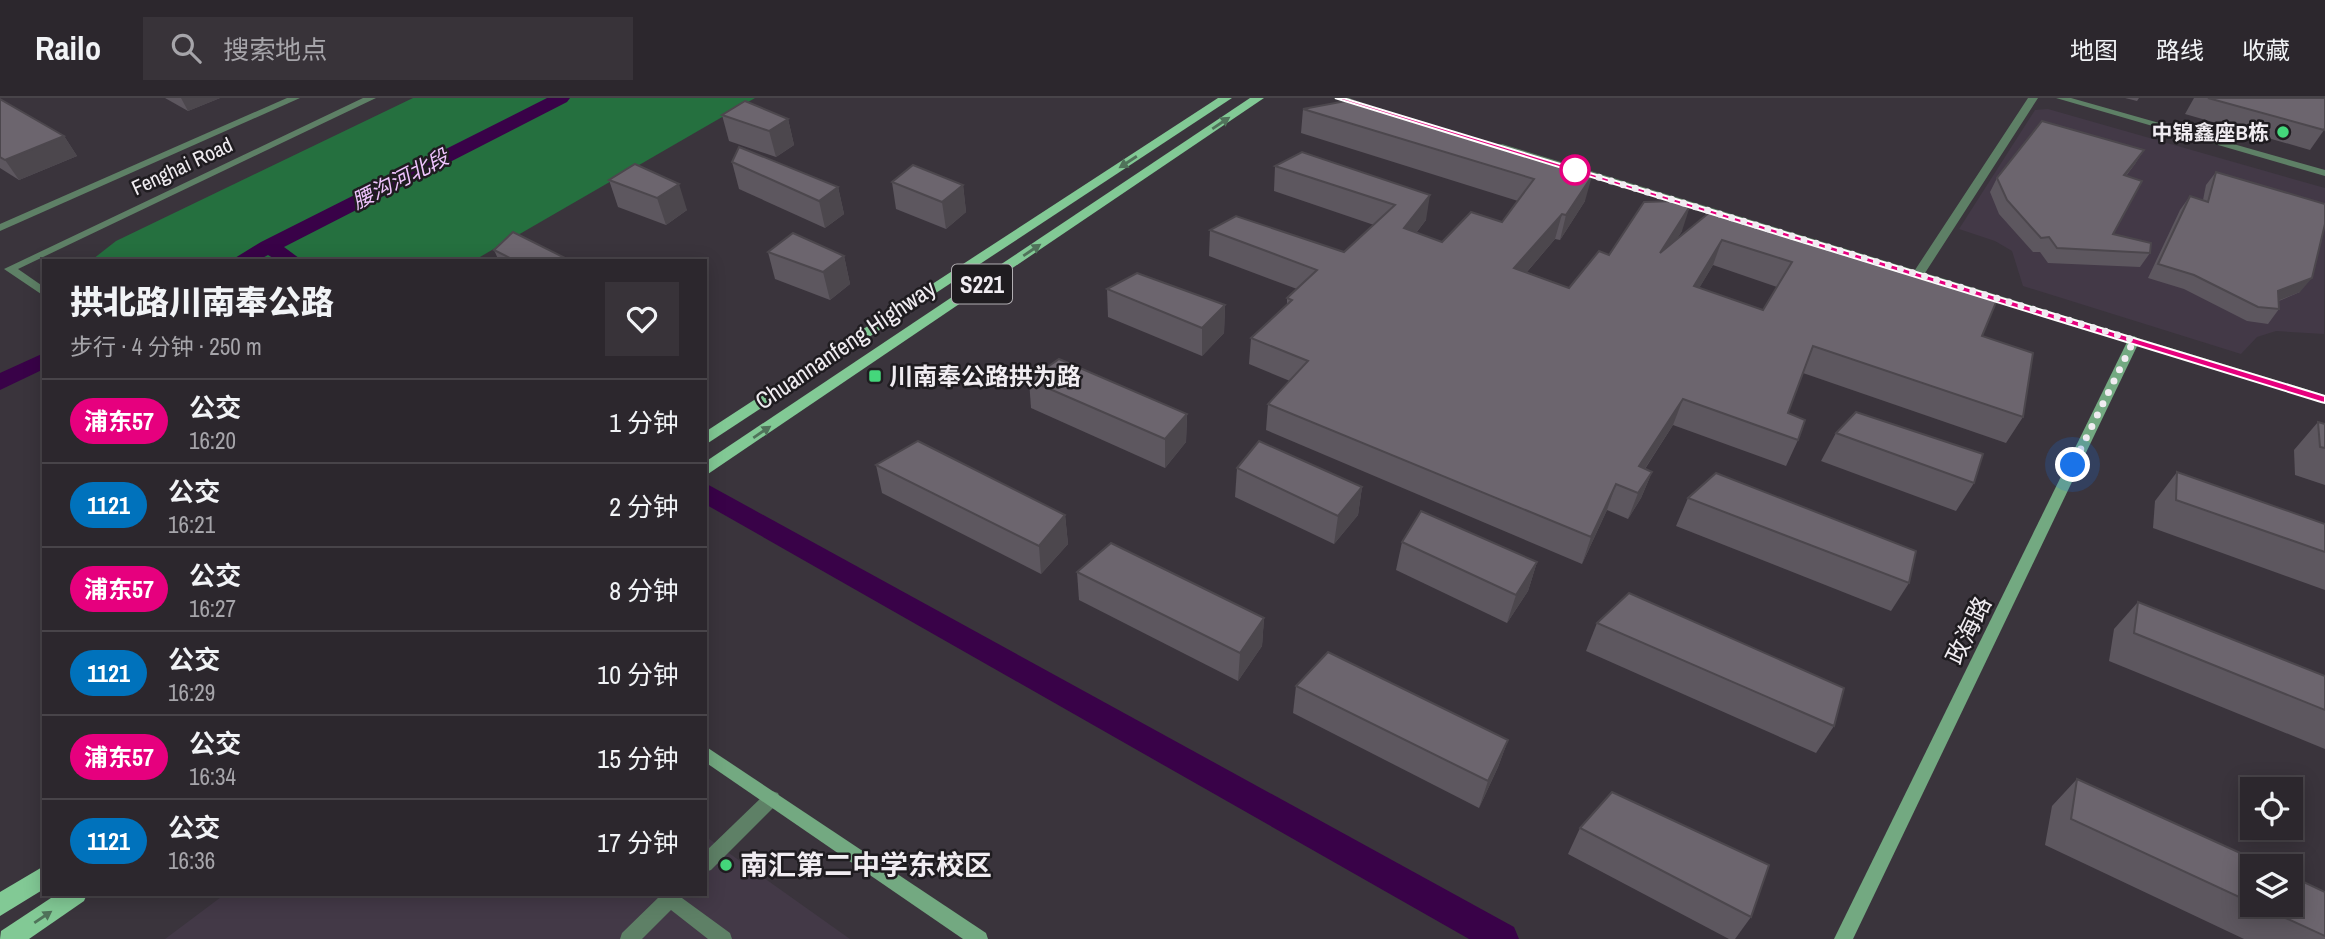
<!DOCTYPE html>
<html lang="zh">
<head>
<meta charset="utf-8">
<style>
	body { margin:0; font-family:"Archivo Narrow","Noto Sans SC",sans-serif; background:#383339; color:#f1f3f6; height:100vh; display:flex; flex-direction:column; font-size:26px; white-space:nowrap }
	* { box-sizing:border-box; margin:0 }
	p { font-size:23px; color:#a6a5aa }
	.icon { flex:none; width:38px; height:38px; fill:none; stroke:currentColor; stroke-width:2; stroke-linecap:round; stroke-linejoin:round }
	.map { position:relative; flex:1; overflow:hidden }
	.side { position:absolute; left:42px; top:161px; width:665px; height:637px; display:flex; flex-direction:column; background:#2c272d; border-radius:0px; box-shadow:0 4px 18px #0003,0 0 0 2px #484449 }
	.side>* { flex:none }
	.badge { padding:0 14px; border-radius:23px; font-size:24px; line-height:46px }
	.buttons { position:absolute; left:2240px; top:679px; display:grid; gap:14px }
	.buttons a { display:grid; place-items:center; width:63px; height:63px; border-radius:0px; background:#2c272d; box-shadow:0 4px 18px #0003,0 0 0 2px #484449; font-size:35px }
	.you { position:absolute; width:35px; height:35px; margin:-18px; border:5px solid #fff; border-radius:50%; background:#1a73e8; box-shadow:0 0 0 10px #1a73e833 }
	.map>.badge { position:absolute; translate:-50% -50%; box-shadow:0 0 0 4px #fff }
	.round { display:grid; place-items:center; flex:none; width:74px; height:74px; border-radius:0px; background:#383339 }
	.head { display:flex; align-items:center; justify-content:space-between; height:119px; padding:0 28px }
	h1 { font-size:33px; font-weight:800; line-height:52px }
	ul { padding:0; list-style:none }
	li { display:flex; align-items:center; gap:21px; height:84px; padding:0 28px; border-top:2px solid #484449 }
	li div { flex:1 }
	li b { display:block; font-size:26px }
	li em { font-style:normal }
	li .badge { min-width:77px; font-weight:700; text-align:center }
	header { display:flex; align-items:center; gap:42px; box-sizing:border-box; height:98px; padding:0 35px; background:#2c272d; border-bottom:2px solid #484449 }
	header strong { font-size:33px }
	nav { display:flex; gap:38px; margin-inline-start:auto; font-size:24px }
	.search { width:490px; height:63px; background:#383339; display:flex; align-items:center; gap:18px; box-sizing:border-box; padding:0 24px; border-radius:0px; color:#a6a5aa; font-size:26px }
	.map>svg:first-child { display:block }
</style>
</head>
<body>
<header>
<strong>Railo</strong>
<div class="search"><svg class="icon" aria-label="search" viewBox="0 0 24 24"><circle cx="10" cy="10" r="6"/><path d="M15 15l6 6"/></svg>搜索地点</div>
<nav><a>地图</a><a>路线</a><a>收藏</a></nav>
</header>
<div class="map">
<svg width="2325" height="841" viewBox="0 0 2325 841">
	<rect width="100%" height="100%" fill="#3a343c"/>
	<g fill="#433947">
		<path d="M2048,11L2325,90L2324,236L2276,233L2257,239L2241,256L2023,188L2012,153L1995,143L1959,131L2035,12Z"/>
		<path d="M705,738L850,841H165L225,796H705Z"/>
	</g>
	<path fill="#25703f" d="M413,0H755L473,163L93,161L116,143Z"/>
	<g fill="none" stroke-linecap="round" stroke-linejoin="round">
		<g fill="#390248" fill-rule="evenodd">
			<path d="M547,0H570L567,4L284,149L303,163H278L268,157L257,163H230L261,144Z"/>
			<path d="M44,255V271L0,292V275Z"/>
			<path d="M705,385L1514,829L1519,841H1469L705,406Z"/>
		</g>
		<g fill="#5e8066" fill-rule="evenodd">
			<path d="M287,0H300L0,133V126Z"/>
			<path d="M363,0H376L18,171L44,189V198L4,171Z"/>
			<path d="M1334,0H1349L1370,8L1365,11Z"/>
			<path d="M2028,0H2038L1925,175L2325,297V305L1493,48L1502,46L1915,172Z"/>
			<path d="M2056,0H2071L2325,72V78Z"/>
			<path d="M772,693L778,695L780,700L778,705L711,772L705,774V754L766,695Z"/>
			<path d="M662,796H684L682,800L730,835L732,841H708L671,812L642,841H620L622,835Z"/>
		</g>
		<g fill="#73a981" fill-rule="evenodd">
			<path d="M2134,238L2140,242L1853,841H1834L2128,242Z"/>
			<path d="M705,648L986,835L988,841H963L705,664Z"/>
		</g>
		<g fill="#82c995" fill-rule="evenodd">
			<path d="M1218,0H1232L705,347V334Z"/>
			<path d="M1250,0H1264L705,378V364Z"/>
			<path d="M44,768V791L0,818V794Z"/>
			<path d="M57,796H87L84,803L29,841H0L1,833Z"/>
		</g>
	</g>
	<g fill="#5d575f" fill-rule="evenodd">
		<path d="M165,0H220L188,13Z"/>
		<path d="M2125,0H2139L2137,3Z"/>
		<path d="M2194,0H2325L2324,32L2310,52L2185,16Z"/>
		<path d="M0,1L64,38L77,58L19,82L0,70Z"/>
		<path d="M1351,2L1585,103L1560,142L1555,141L1527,174L1569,190L1609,157L1682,133L1676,142L1710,114L1982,238L2023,319L2006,345L1803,275L1788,315L1798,342L1786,368L1673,327L1645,371L1652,374L1641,400L1628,421L1607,412L1582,466L1266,332L1268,306L1290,283L1249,266L1251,240L1287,207V200L1297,191L1209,158L1210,132L1344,154L1374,127L1274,93L1275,68L1302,54L1426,122L1416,135L1442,144L1502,124L1518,103L1301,35L1303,11ZM1713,167L1777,189L1763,212L1699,190Z"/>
		<path d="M722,17L788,21L794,47L776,59L729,43Z"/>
		<path d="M2144,52L2135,66L2126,78L2113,136L2150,155L2140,169L2048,165L2040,154H2033L1999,116L1990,94L1997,80Z"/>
		<path d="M732,64L838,89L844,116L825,130L739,91Z"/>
		<path d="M635,66L687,112L666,127L618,109L609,82Z"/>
		<path d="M2216,74L2300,194L2279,203V211L2268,226L2247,223L2184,191L2148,180L2180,112L2190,98L2203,102L2206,87Z"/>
		<path d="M892,84L963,87L966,114L946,131L896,111Z"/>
		<path d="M494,152L571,163H499Z"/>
		<path d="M768,154L844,158L850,186L830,202L775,181Z"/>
		<path d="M1107,191L1225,207L1224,235L1202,258L1108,219Z"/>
		<path d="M1029,282L1187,316L1186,344L1165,370L1031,310Z"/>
		<path d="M2318,324L2325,326V387L2295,377L2294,352Z"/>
		<path d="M1836,335L1974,385L1956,413L1821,363Z"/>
		<path d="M876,367L1065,417L1068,446L1041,476L882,395Z"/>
		<path d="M1237,370L1362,389L1358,417L1334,446L1235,399Z"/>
		<path d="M2177,374L2325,426V492L2153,430L2155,403Z"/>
		<path d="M1688,400L1909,485L1891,513L1676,428Z"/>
		<path d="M1402,444L1537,464L1528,493L1507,525L1396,472Z"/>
		<path d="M1077,474L1264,520L1262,548L1238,583L1079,502Z"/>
		<path d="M2138,504L2325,578V651L2109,563L2114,531Z"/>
		<path d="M1597,525L1834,628L1816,655L1586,553Z"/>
		<path d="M1296,588L1508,642L1498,669L1479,710L1293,615Z"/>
		<path d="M2077,681L2252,768V807H2291L2325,794V841H2244L2045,747L2052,708Z"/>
		<path d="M1580,730L1751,819L1735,841H1729L1568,756Z"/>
	</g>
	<g fill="#4c474d">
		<path d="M181,0H220L188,13Z"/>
		<path d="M788,21L794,47L776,59L769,33Z"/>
		<path d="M64,38L77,58L19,82L5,62Z"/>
		<path d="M2144,52L2135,66L2115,91L2124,77Z"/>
		<path d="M1592,78L1585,103L1560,142L1566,117Z"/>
		<path d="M679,86L687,112L666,127L657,100Z"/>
		<path d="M963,87L966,114L946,131L942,104Z"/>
		<path d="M838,89L844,116L825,130L819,103Z"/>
		<path d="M1430,97L1426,122L1399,156L1404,130Z"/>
		<path d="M1690,108L1682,133L1651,181L1660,155Z"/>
		<path d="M1562,116L1555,141L1508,196L1514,170Z"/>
		<path d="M1722,142L1713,167L1685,214L1694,188Z"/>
		<path d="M844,158L850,186L830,202L823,174Z"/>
		<path d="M2312,180L2300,194L2267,207L2278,193Z"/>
		<path d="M1225,207L1224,235L1202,258V230Z"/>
		<path d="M1683,301L1673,327L1631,392L1639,368Z"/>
		<path d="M1187,316L1186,344L1165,370V341Z"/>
		<path d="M1652,374L1641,400L1628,421L1638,395Z"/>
		<path d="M1616,386L1607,412L1582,466L1591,439Z"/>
		<path d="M1362,389L1358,417L1334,446L1338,418Z"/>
		<path d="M1065,417L1068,446L1041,476L1039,448Z"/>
		<path d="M1537,464L1528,493L1507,525L1516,497Z"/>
		<path d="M1264,520L1262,548L1238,583L1240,555Z"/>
		<path d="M1508,642L1498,669L1479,710L1488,683Z"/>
	</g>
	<g fill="#6c656e" stroke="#4c474d" stroke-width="2" fill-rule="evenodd">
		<path d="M2208,0H2325V30L2324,32Z"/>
		<path d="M0,1L64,38L5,62L0,59Z"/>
		<path d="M1351,2L1592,78L1566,117L1562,116L1514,170L1569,190L1599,153L1609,157L1644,104L1675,103L1690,108L1660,155L1710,114L1997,202L1982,238L2033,255L2023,319L1813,248L1788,315L1805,322L1798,342L1683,301L1639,368L1652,374L1638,395L1616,386L1591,439L1268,306L1308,263L1251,240L1292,202L1287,200L1317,172L1210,132L1236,118L1344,154L1395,107L1275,68L1302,54L1430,97L1404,130L1442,144L1471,114L1502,124L1534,81L1303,11ZM1722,142L1792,164L1763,212L1694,188Z"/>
		<path d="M745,3L788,21L769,33L722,17Z"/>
		<path d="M2042,23L2144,52L2124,77L2142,83L2113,136L2151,145L2150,155L2057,150L2049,139L2041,140L2007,102L1997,80Z"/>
		<path d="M739,49L838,89L819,103L732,64Z"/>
		<path d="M635,66L679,86L657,100L609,82Z"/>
		<path d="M913,67L963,87L942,104L892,84Z"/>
		<path d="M2216,74L2325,106V126L2312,180L2278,193L2279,211L2258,209L2194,177L2158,166L2190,98L2208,104Z"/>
		<path d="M513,134L571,163H516L494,152Z"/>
		<path d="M793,135L844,158L823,174L768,154Z"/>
		<path d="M1137,175L1225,207L1202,230L1107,191Z"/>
		<path d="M1059,261L1187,316L1165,341L1029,282Z"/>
		<path d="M1856,314L1983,356L1974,385L1836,335Z"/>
		<path d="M2318,324L2325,326V350L2320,349Z"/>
		<path d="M918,343L1065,417L1039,448L876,367Z"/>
		<path d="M1259,343L1362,389L1338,418L1237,370Z"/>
		<path d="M2177,374L2325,426V454L2176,402Z"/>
		<path d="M1716,375L1916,453L1909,485L1688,400Z"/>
		<path d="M1421,413L1537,464L1516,497L1402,444Z"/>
		<path d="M1111,445L1264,520L1240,555L1077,474Z"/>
		<path d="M1629,495L1844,590L1834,628L1597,525Z"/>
		<path d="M2138,504L2325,578V612L2134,535Z"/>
		<path d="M1328,554L1508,642L1488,683L1296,588Z"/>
		<path d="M2077,681L2269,768H2252V805L2071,721Z"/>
		<path d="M1612,694L1769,767L1751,819L1580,730Z"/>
		<path d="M2291,778L2325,794V838L2257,807H2291Z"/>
	</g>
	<defs><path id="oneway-solid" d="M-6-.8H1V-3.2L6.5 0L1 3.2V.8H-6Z" transform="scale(1.75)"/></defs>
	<g fill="#50725a">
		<use href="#oneway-solid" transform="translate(1221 25) rotate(-34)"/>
		<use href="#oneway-solid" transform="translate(1128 64) rotate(147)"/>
		<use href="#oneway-solid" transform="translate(1032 152) rotate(-34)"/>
		<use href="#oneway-solid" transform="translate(762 334) rotate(-34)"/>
		<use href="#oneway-solid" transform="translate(43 819) rotate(-34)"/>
	</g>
	<path fill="#e6007e" stroke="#fff" stroke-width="2" d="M1335,0H1343L2325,298V305L2321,304Z"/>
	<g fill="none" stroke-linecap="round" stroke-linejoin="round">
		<path stroke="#f0ecf1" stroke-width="7" stroke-dasharray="0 12.6" d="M1575,72L2134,242L2073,367"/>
	</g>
	<g fill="#44d77b" stroke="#1f1c20" stroke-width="2.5">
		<circle cx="2283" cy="34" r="7"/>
		<rect x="868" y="271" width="14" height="14" rx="3.5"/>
		<circle cx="726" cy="767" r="7"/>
	</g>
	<circle fill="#fff" stroke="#e6007e" stroke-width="3.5" cx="1575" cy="72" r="14"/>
	<g text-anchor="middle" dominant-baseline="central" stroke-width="5" stroke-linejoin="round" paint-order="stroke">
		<g font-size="21" font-weight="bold" fill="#f0ecf1" stroke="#1f1c20" text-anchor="end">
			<text x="2269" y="34">中锦鑫座B栋</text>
		</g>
		<g font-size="21" fill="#f0ecf1" stroke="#1f1c20">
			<text transform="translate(182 68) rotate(-25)">Fenghai Road</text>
		</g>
		<g font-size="21" font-style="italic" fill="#f0c4fe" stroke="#1f1c20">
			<text transform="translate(400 81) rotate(-27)">腰沟河北段</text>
		</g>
		<rect fill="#1f1c20" stroke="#b1aeb2" stroke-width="2" x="952" y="166.5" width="60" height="39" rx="5"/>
		<g font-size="23" font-weight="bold" fill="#f0ecf1">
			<text x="982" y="186">S221</text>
		</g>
		<g font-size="24" fill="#f0ecf1" stroke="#1f1c20">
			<text transform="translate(845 246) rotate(-34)">Chuannanfeng Highway</text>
			<text transform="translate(1968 532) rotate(-64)">政海路</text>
		</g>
		<g font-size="24" font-weight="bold" fill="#f0ecf1" stroke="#1f1c20" text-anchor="start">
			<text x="889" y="278">川南奉公路拱为路</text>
		</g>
		<g font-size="28" font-weight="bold" fill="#f0ecf1" stroke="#1f1c20" text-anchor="start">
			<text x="740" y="767">南汇第二中学东校区</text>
		</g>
	</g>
</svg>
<div class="buttons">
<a><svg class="icon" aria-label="locate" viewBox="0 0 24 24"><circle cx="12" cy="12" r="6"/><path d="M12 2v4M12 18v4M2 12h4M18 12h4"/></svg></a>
<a><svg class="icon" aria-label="layers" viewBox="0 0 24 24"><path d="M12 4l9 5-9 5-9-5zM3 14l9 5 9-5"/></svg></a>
</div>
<div class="you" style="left:2073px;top:367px"></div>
<section class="side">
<div class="head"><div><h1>拱北路川南奉公路</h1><p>步行 · 4 分钟 · 250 m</p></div><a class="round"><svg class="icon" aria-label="heart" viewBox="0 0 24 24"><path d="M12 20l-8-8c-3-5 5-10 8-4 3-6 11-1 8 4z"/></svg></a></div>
<ul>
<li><span class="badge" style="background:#e6007e;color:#fff">浦东57</span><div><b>公交</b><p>16:20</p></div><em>1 分钟</em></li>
<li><span class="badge" style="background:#0072bc;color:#fff">1121</span><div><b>公交</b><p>16:21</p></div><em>2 分钟</em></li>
<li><span class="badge" style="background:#e6007e;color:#fff">浦东57</span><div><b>公交</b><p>16:27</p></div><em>8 分钟</em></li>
<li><span class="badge" style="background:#0072bc;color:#fff">1121</span><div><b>公交</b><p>16:29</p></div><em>10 分钟</em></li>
<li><span class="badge" style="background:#e6007e;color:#fff">浦东57</span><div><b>公交</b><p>16:34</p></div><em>15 分钟</em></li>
<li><span class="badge" style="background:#0072bc;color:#fff">1121</span><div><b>公交</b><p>16:36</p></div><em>17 分钟</em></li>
</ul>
</section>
</div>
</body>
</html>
